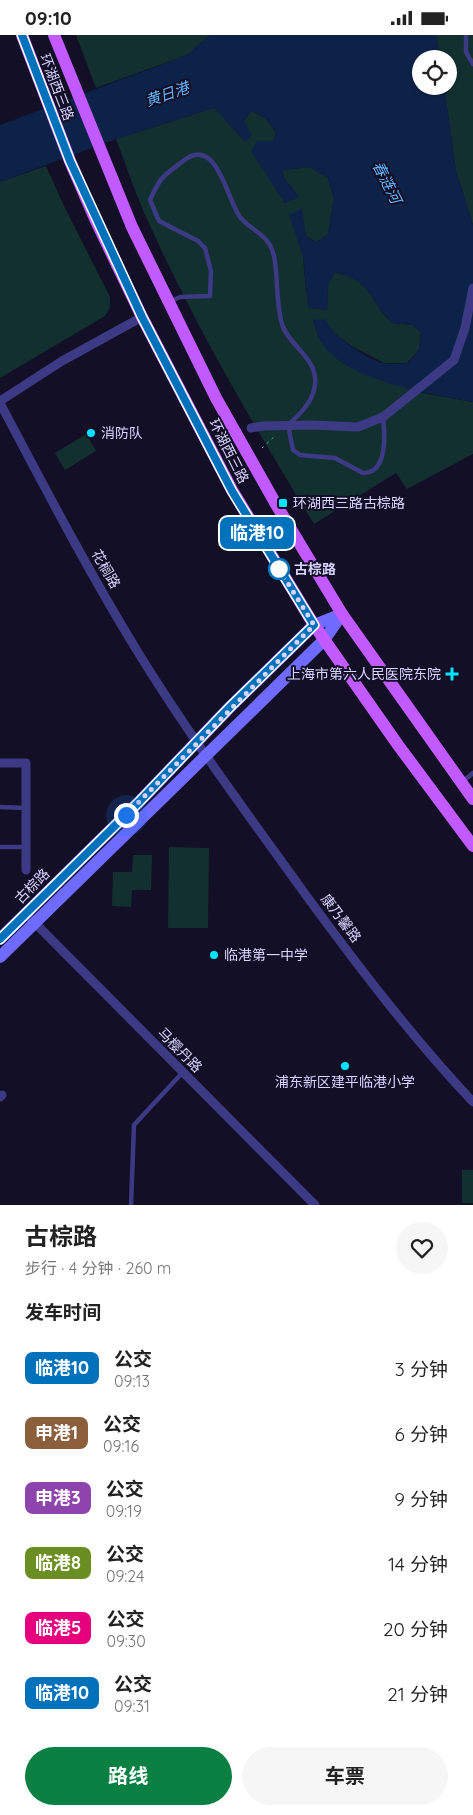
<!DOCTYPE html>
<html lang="zh">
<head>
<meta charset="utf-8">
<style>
	body { margin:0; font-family:Quicksand,"Noto Sans SC",sans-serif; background:#f6f6f6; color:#222; height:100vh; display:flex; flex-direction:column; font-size:19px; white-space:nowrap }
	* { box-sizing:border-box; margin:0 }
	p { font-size:16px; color:#767676 }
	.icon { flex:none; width:28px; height:28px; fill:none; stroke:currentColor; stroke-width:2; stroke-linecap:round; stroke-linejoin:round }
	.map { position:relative; height:1170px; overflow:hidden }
	.panel { display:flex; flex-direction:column; background:#fff; flex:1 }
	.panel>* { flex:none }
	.badge { padding:0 10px; border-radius:8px; font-size:18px; line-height:32px }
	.buttons { position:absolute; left:412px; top:15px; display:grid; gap:10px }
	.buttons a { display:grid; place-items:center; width:45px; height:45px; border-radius:50%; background:#fff; box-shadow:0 1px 4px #0004; font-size:25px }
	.you { position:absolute; width:25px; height:25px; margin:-12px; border:4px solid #fff; border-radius:50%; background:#1a73e8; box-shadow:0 0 0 8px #1a73e833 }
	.map>.badge { position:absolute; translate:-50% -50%; box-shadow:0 0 0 2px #fff }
	h2 { padding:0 25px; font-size:19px; line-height:45px }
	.round { display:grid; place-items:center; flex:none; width:52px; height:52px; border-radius:26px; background:#f6f6f6 }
	.headline { display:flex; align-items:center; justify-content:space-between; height:85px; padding:0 25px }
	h1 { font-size:24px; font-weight:700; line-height:38px }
	.cta { display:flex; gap:10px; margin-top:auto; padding:10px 25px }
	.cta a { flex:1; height:58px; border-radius:30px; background:#0b8043; color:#fff; font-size:20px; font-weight:700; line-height:58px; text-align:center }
	.cta a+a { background:#f6f6f6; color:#222 }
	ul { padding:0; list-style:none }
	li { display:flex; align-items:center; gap:15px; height:65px; padding:0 25px }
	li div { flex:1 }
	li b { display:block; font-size:19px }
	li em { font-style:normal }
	li .badge { min-width:55px; font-weight:700; text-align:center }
	.status { display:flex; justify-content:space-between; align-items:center; height:35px; padding:0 25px; background:#fff; direction:ltr }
	.status svg { height:14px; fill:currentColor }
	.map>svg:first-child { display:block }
</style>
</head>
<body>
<div class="status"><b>09:10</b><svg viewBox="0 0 49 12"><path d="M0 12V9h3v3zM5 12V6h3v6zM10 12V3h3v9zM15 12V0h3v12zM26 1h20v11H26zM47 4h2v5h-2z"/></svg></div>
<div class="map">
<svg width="473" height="1170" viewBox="0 0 473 1170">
	<rect width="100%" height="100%" fill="#130f26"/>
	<g fill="#12302f">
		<path d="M76,0H210L187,20L96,53Z"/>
		<path d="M436,0H473V190L456,136L444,51H449V24H440Z"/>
		<path d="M214,73L244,86L251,76L265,83L276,97L273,107L284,168L299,162L284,143L282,135L310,132L328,143L334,163L328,200L316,207L306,201L290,180L303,221L306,255L327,275L328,250L334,237C372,245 368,264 392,288L413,290L421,297L419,315L407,328H384L353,312L313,284L318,301L354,333L382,345L423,358L473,367V419L407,454L396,438L314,489C252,388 191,284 143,175C133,152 125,127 116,104Z"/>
		<path d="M46,131L64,171L110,262V272L105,281L0,343V147Z"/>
		<path d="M86,399L96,416L65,435L55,418Z"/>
		<path d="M169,812L209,813L208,893H168Z"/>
		<path d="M133,820H152L151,855H132L131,872L112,871L113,837H132Z"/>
		<rect x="462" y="1135" width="11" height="33"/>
	</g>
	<path fill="#0c2248" d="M210,0H436L440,24H421V51H444L456,136L473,190V367C431,359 361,348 330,318C320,309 316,296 313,284L326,285C332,301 368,325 384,328C391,330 400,328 408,328L419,315L421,297L413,290L392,288C368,264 372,246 335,237L328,250L327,275L308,273L303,221L289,180L302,174L306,201L316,207L328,200L334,162L328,143L310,132L283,135L284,143L299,162L285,168L251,116L257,106H273L276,97L265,83L251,76L244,86L252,100L245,107L214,73L116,104L0,147V90L187,20Z"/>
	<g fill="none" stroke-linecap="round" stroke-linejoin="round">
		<path stroke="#2fb8b0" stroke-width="1" stroke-dasharray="2.5 4" stroke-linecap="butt" d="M262,413L276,400"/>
		<g stroke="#3d3a85" stroke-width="4.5">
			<path d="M466,0V17L473,29"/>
			<path d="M171,266L180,262L210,261L211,236L205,213L198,206L159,186L150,165C161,141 162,142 183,126C217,99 227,165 240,182C248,193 264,198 270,210C280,227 274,269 283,292C292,313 318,324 315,350C313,367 300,379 288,390L293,415L300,420L335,423L363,438C388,438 385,399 383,382"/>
			<path d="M462,747L473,738"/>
			<path d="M0,772L26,773"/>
			<path d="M0,812H26"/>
			<path d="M131,1170L134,1090L183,1037"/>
		</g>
		<g stroke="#3d3a85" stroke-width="9">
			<path d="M0,366L62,326L142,282"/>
			<path d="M0,368C44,451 87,534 136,614C186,696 244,774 300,852C354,926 410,1000 473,1067"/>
			<path d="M251,393L263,391L313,390L358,392L383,382L454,325L465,293L473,253"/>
			<path d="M0,728H26V835"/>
			<path d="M31,884L315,1170"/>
			<path d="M0,1062L2,1060"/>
		</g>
		<g stroke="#6f6bff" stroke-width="12">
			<path d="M0,904L139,767L230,672L314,590L342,579"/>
			<path d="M0,922L324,605L342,579"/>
		</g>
		<g stroke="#c25bff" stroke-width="12">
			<path d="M22,0L70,126L96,186L142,282L232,455L314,590L398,710L473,811"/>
			<path d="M54,0L132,192L216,363L277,471L342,579L473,764"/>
		</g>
	</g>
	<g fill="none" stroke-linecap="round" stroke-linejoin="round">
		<defs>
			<path id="line" d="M0,904L139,767L230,672L314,590L232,456L142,282L70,126L22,0"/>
		</defs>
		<use href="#line" stroke="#fff" stroke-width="11"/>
		<use href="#line" stroke="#0072bc" stroke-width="8"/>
		<path stroke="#d9d4ff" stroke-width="5" stroke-dasharray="0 9" d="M126,780L314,590L279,534"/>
	</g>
	<g fill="#00e5ff" stroke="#130f26" stroke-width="2">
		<circle cx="91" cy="398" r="5"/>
		<rect x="278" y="463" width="10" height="10" rx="2.5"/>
		<path d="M449.5 631.5h5v5h5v5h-5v5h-5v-5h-5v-5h5z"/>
		<circle cx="214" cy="920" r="5"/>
		<circle cx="345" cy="1031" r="5"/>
	</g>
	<circle fill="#fff" stroke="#0072bc" stroke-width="2.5" cx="279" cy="534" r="10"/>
	<g text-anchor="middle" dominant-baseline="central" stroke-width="4" stroke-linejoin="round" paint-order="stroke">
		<g font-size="14" fill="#d9d4ff" stroke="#130f26">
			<text transform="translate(57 52) rotate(69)">环湖西三路</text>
			<text transform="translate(229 416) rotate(63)">环湖西三路</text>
			<text transform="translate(106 534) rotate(60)">花榈路</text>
			<text transform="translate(32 851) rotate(-45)">古棕路</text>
			<text transform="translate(341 883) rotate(53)">康乃馨路</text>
			<text transform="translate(180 1015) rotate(45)">马樱丹路</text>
		</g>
		<g font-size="14" fill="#d9d4ff" stroke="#130f26" text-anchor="start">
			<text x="101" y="398">消防队</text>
			<text x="293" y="468">环湖西三路古棕路</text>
			<text x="441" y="639" text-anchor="end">上海市第六人民医院东院</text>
			<text x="224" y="920">临港第一中学</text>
			<text x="345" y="1047" text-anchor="middle">浦东新区建平临港小学</text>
		</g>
		<g font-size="14" font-weight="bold" fill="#d9d4ff" stroke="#130f26" text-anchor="start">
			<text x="294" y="534">古棕路</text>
		</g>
		<g font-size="15" font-style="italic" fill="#62b6ff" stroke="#130f26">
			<text transform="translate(167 59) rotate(-19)">黄日港</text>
			<text transform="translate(387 147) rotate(63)">春涟河</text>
		</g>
	</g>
</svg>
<div class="buttons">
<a><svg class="icon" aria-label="locate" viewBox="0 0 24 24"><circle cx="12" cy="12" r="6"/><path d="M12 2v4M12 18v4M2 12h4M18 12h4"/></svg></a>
</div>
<div class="you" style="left:126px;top:780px"></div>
<b class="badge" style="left:257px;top:498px;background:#0072bc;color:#fff">临港10</b>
</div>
<section class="panel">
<div class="headline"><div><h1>古棕路</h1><p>步行 · 4 分钟 · 260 m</p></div><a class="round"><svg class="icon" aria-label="heart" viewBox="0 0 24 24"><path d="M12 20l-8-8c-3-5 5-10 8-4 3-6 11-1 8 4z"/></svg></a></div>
<h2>发车时间</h2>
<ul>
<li><span class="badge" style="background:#0072bc;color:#fff">临港10</span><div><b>公交</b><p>09:13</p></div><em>3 分钟</em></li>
<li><span class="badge" style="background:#8b5e3c;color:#fff">申港1</span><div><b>公交</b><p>09:16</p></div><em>6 分钟</em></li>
<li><span class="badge" style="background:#8e44ad;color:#fff">申港3</span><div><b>公交</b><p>09:19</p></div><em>9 分钟</em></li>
<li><span class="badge" style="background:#6b8e23;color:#fff">临港8</span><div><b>公交</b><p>09:24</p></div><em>14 分钟</em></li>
<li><span class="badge" style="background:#e6007e;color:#fff">临港5</span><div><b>公交</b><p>09:30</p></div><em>20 分钟</em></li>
<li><span class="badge" style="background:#0072bc;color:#fff">临港10</span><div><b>公交</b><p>09:31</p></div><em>21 分钟</em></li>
</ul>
<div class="cta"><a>路线</a><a>车票</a></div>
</section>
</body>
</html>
